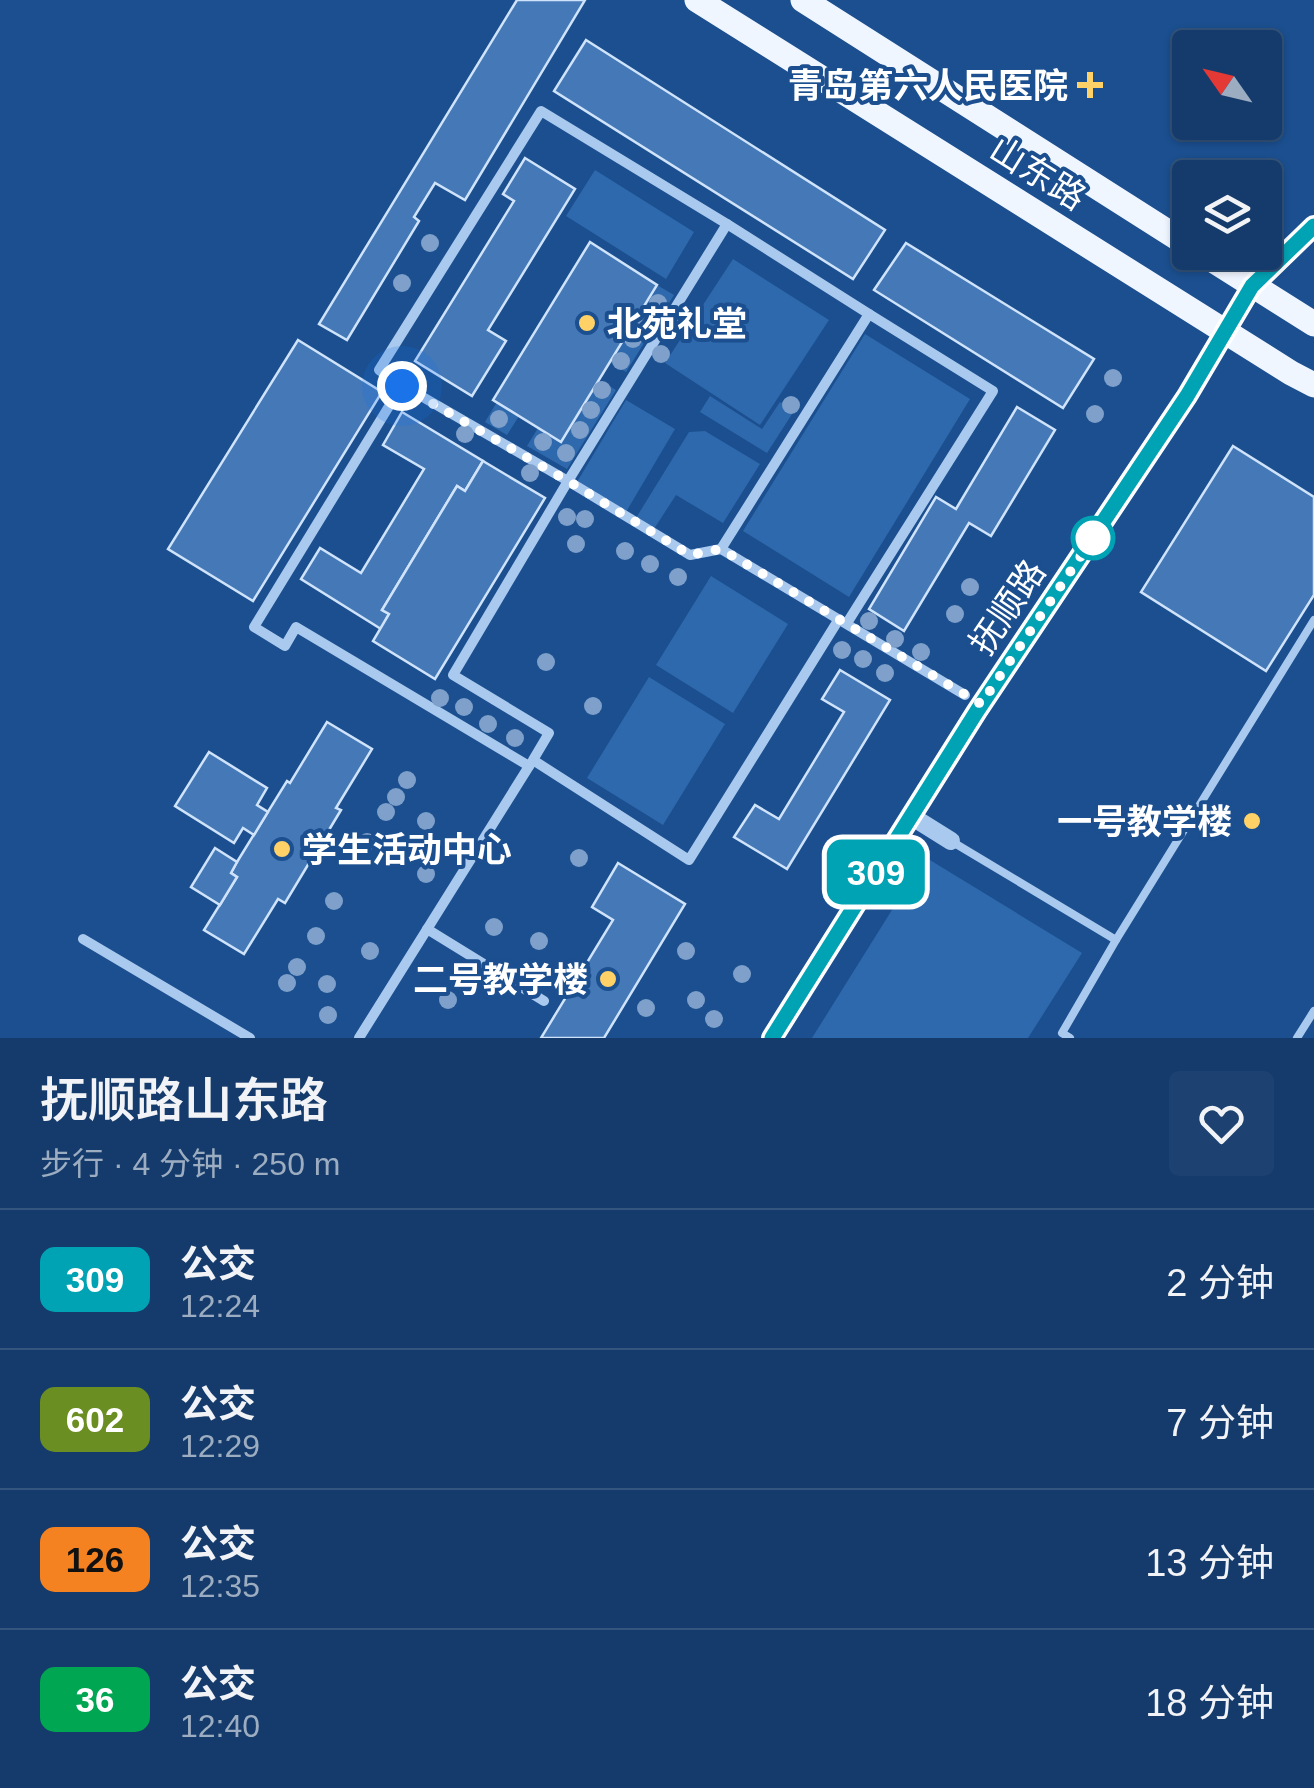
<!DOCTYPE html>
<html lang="zh">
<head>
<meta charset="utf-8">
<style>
	body { margin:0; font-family:Helvetica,"Noto Sans SC",sans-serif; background:#1d4271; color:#f1f3f6; height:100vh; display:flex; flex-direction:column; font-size:38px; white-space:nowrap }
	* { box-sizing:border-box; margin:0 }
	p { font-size:32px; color:#9dadc1 }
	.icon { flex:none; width:55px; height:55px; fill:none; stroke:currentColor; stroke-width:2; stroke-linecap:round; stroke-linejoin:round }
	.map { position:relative; height:1038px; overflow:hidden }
	.sheet { display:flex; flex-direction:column; background:#143b6b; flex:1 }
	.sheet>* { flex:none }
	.badge { padding:0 20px; border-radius:15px; font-size:35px; line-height:65px }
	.needle { width:65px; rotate:304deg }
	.tools { position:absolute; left:1172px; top:30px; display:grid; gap:20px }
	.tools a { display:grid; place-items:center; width:110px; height:110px; border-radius:10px; background:#143b6b; box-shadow:0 2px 8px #0004,0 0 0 2px #33557e; font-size:50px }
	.you { position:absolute; width:50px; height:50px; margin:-25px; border:8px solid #fff; border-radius:50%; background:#1a73e8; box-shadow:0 0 0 15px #1a73e833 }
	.map>.badge { position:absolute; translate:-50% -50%; box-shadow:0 0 0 5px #fff }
	.round { display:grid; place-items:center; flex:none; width:105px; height:105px; border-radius:10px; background:#1d4271 }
	.overview { display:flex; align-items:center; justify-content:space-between; height:170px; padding:0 40px }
	h1 { font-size:48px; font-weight:600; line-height:75px }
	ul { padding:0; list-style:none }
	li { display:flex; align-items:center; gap:30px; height:140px; padding:0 40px; border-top:2px solid #33557e }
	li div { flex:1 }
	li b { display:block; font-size:38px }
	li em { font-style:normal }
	li .badge { min-width:110px; font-weight:700; text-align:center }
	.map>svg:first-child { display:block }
</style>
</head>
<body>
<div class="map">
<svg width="1314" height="1038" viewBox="0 0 1314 1038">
	<rect width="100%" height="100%" fill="#1b4f8f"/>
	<g fill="#2e69ad">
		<path d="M595,170L694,232L666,279L566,216Z"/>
		<path d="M733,259L829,320L760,425L665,363Z"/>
		<path d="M657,285L674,295L626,372L610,362Z"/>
		<path d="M865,334L970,399L849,597L743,531Z"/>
		<path d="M599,380L616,390L567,469L527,446L538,428L561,441Z"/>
		<path d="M710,396L762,429L780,402L794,411L767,453L700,412Z"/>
		<path d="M626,400L675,429L626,512L577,482Z"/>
		<path d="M497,402L519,416L507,435L485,422Z"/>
		<path d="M705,431L760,464L723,523L676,495L654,529L636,518L689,432Z"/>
		<path d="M711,576L788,624L733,713L656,665Z"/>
		<path d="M649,677L725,724L663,825L587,778Z"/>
		<path d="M925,857L1082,953L1028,1038H812Z"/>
	</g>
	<g fill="#4478b7" stroke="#cfe3fa" stroke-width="2.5">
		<path d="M517,0H585L465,200L435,183L414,217L419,221L347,340L319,324Z"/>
		<path d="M586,40L885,230L853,279L554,91Z"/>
		<path d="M525,158L575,189L488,330L506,341L472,396L415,361L514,201L503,194Z"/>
		<path d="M590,242L657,285L561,442L493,400Z"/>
		<path d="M906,243L1094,359L1063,408L874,290Z"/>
		<path d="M298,340L382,392L253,601L168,549Z"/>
		<path d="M1017,407L1055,430L991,536L969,523L904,631L869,609L936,497L956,509Z"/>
		<path d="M402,412L483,461L465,491L457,486L382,610L389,614L381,629L301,579L320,548L361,573L424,469L383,445Z"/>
		<path d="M1233,446L1314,497V595L1266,671L1141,592Z"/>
		<path d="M483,461L545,498L435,679L373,641L389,614L382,610L457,486L465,491Z"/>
		<path d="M840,670L890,700L787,869L734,837L755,805L779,819L844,712L822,699Z"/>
		<path d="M327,722L372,749L336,808L341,810L285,903L278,899L244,954L204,930L237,877L231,873L237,862L287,781L290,783Z"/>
		<path d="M209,752L267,788L257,805L268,812L254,835L243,828L234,843L175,806Z"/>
		<path d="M215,848L237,862L231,873L237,877L220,905L191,887Z"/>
		<path d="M618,863L685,904L604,1038H541L613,920L592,907Z"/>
	</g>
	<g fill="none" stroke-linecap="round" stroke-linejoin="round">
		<g stroke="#a9c9ee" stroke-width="8">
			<path d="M951,841L1116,940L1314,620"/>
			<path d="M1070,1038L1062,1033L1116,940"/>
			<path d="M1297,1038L1314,1011"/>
		</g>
		<g stroke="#a9c9ee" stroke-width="10">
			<path d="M402,385L568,481L453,675L549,733L533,760L689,860L839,619"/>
			<path d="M721,549L869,314L727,224L568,481L690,555L721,549L965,695"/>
			<path d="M847,623L993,391L869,314"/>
			<path d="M529,766L296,627L285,646L254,627L402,385L379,370L541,111L727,224"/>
			<path d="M427,929L544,1001"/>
			<path d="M83,939L250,1038"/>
			<path d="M359,1038L531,763"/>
		</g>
		<path stroke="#a9c9ee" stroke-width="18" d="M911,816L951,841"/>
		<path stroke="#d6e6fa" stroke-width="20" d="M772,1038L977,711L1187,396L1252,286L1314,226"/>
		<g stroke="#f0f6ff" stroke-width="25">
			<path d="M697,0L1291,373L1314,385"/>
			<path d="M803,0L1190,246"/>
			<path d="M1200,252L1314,324"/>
		</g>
	</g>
	<g fill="#7ea0ca">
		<circle cx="430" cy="243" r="9"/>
		<circle cx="402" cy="283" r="9"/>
		<circle cx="658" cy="303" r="9"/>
		<circle cx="646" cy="320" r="9"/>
		<circle cx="677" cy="325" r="9"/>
		<circle cx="633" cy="339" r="9"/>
		<circle cx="661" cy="354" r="9"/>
		<circle cx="621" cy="361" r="9"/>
		<circle cx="1113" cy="378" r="9"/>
		<circle cx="602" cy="390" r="9"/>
		<circle cx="791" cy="405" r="9"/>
		<circle cx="591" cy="410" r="9"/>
		<circle cx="1095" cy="414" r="9"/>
		<circle cx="499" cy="419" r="9"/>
		<circle cx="580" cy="430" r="9"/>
		<circle cx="465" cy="434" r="9"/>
		<circle cx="543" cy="442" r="9"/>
		<circle cx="566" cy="453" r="9"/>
		<circle cx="530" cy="473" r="9"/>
		<circle cx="567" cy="517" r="9"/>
		<circle cx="585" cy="519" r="9"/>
		<circle cx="576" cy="544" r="9"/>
		<circle cx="625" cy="551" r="9"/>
		<circle cx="650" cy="564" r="9"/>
		<circle cx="678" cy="577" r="9"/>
		<circle cx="970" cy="587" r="9"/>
		<circle cx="955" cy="614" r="9"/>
		<circle cx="869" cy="621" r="9"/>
		<circle cx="895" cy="639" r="9"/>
		<circle cx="842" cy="650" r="9"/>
		<circle cx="921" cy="652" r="9"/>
		<circle cx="863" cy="659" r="9"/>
		<circle cx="546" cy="662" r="9"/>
		<circle cx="885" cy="673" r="9"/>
		<circle cx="440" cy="698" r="9"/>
		<circle cx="593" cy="706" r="9"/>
		<circle cx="464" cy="707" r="9"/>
		<circle cx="488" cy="724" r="9"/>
		<circle cx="515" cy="738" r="9"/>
		<circle cx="407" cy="780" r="9"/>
		<circle cx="396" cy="797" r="9"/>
		<circle cx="386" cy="812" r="9"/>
		<circle cx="426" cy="821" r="9"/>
		<circle cx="367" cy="842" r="9"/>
		<circle cx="579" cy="858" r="9"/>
		<circle cx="356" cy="859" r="9"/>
		<circle cx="426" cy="874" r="9"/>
		<circle cx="334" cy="901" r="9"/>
		<circle cx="494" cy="927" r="9"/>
		<circle cx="316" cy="936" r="9"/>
		<circle cx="539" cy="941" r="9"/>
		<circle cx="370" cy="951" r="9"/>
		<circle cx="686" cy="951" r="9"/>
		<circle cx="297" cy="967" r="9"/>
		<circle cx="742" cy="974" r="9"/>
		<circle cx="287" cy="983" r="9"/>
		<circle cx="327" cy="984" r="9"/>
		<circle cx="448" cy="1000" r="9"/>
		<circle cx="696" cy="1000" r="9"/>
		<circle cx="646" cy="1008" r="9"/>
		<circle cx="328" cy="1015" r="9"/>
		<circle cx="714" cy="1019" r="9"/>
	</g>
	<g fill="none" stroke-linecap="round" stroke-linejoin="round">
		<defs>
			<path id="line" d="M772,1038L977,711L1187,396L1252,286L1314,226"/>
		</defs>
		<use href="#line" stroke="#fff" stroke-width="22"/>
		<use href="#line" stroke="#00a3b4" stroke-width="15"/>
		<path stroke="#fff" stroke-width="10" stroke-dasharray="0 18" d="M402,386L568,481L690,555L721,549L981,704L1093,538"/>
	</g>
	<g fill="#ffd166" stroke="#1b4f8f" stroke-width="4">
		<path d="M1085 70h10v10h10v10h-10v10h-10v-10h-10v-10h10z"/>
		<circle cx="587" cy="323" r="10"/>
		<circle cx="1252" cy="821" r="10"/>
		<circle cx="282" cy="849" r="10"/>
		<circle cx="608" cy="979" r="10"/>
	</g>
	<circle fill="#fff" stroke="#00a3b4" stroke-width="5" cx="1093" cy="538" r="20"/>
	<g text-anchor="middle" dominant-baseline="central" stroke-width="8" stroke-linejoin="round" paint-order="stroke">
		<g font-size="35" font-weight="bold" fill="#fff" stroke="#1b4f8f" text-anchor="end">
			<text x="1068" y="85">青岛第六人民医院</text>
			<text x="607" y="323" text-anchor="start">北苑礼堂</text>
			<text x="1232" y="821">一号教学楼</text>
			<text x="302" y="849" text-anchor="start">学生活动中心</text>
			<text x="588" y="979">二号教学楼</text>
		</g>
		<g font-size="35" fill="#fff" stroke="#1b4f8f">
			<text transform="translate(1038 173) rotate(32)">山东路</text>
			<text transform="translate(1007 607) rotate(-56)">抚顺路</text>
		</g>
	</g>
</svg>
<div class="tools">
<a><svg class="needle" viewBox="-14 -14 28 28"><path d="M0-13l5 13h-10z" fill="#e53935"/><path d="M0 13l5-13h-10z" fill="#9dadc1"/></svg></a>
<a><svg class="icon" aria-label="layers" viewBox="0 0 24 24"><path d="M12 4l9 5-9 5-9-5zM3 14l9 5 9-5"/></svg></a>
</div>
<div class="you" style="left:402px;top:386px"></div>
<b class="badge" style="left:876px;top:872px;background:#00a3b4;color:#fff">309</b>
</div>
<section class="sheet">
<div class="overview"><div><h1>抚顺路山东路</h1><p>步行 · 4 分钟 · 250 m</p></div><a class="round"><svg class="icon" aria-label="heart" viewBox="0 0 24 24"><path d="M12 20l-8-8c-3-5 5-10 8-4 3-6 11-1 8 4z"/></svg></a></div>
<ul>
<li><span class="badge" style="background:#00a3b4;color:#fff">309</span><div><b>公交</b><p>12:24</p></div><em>2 分钟</em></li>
<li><span class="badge" style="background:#6b8e23;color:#fff">602</span><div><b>公交</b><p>12:29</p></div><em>7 分钟</em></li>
<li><span class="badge" style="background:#f58220;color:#111">126</span><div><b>公交</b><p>12:35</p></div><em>13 分钟</em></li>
<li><span class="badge" style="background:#00a651;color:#fff">36</span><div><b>公交</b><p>12:40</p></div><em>18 分钟</em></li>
</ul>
</section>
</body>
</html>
